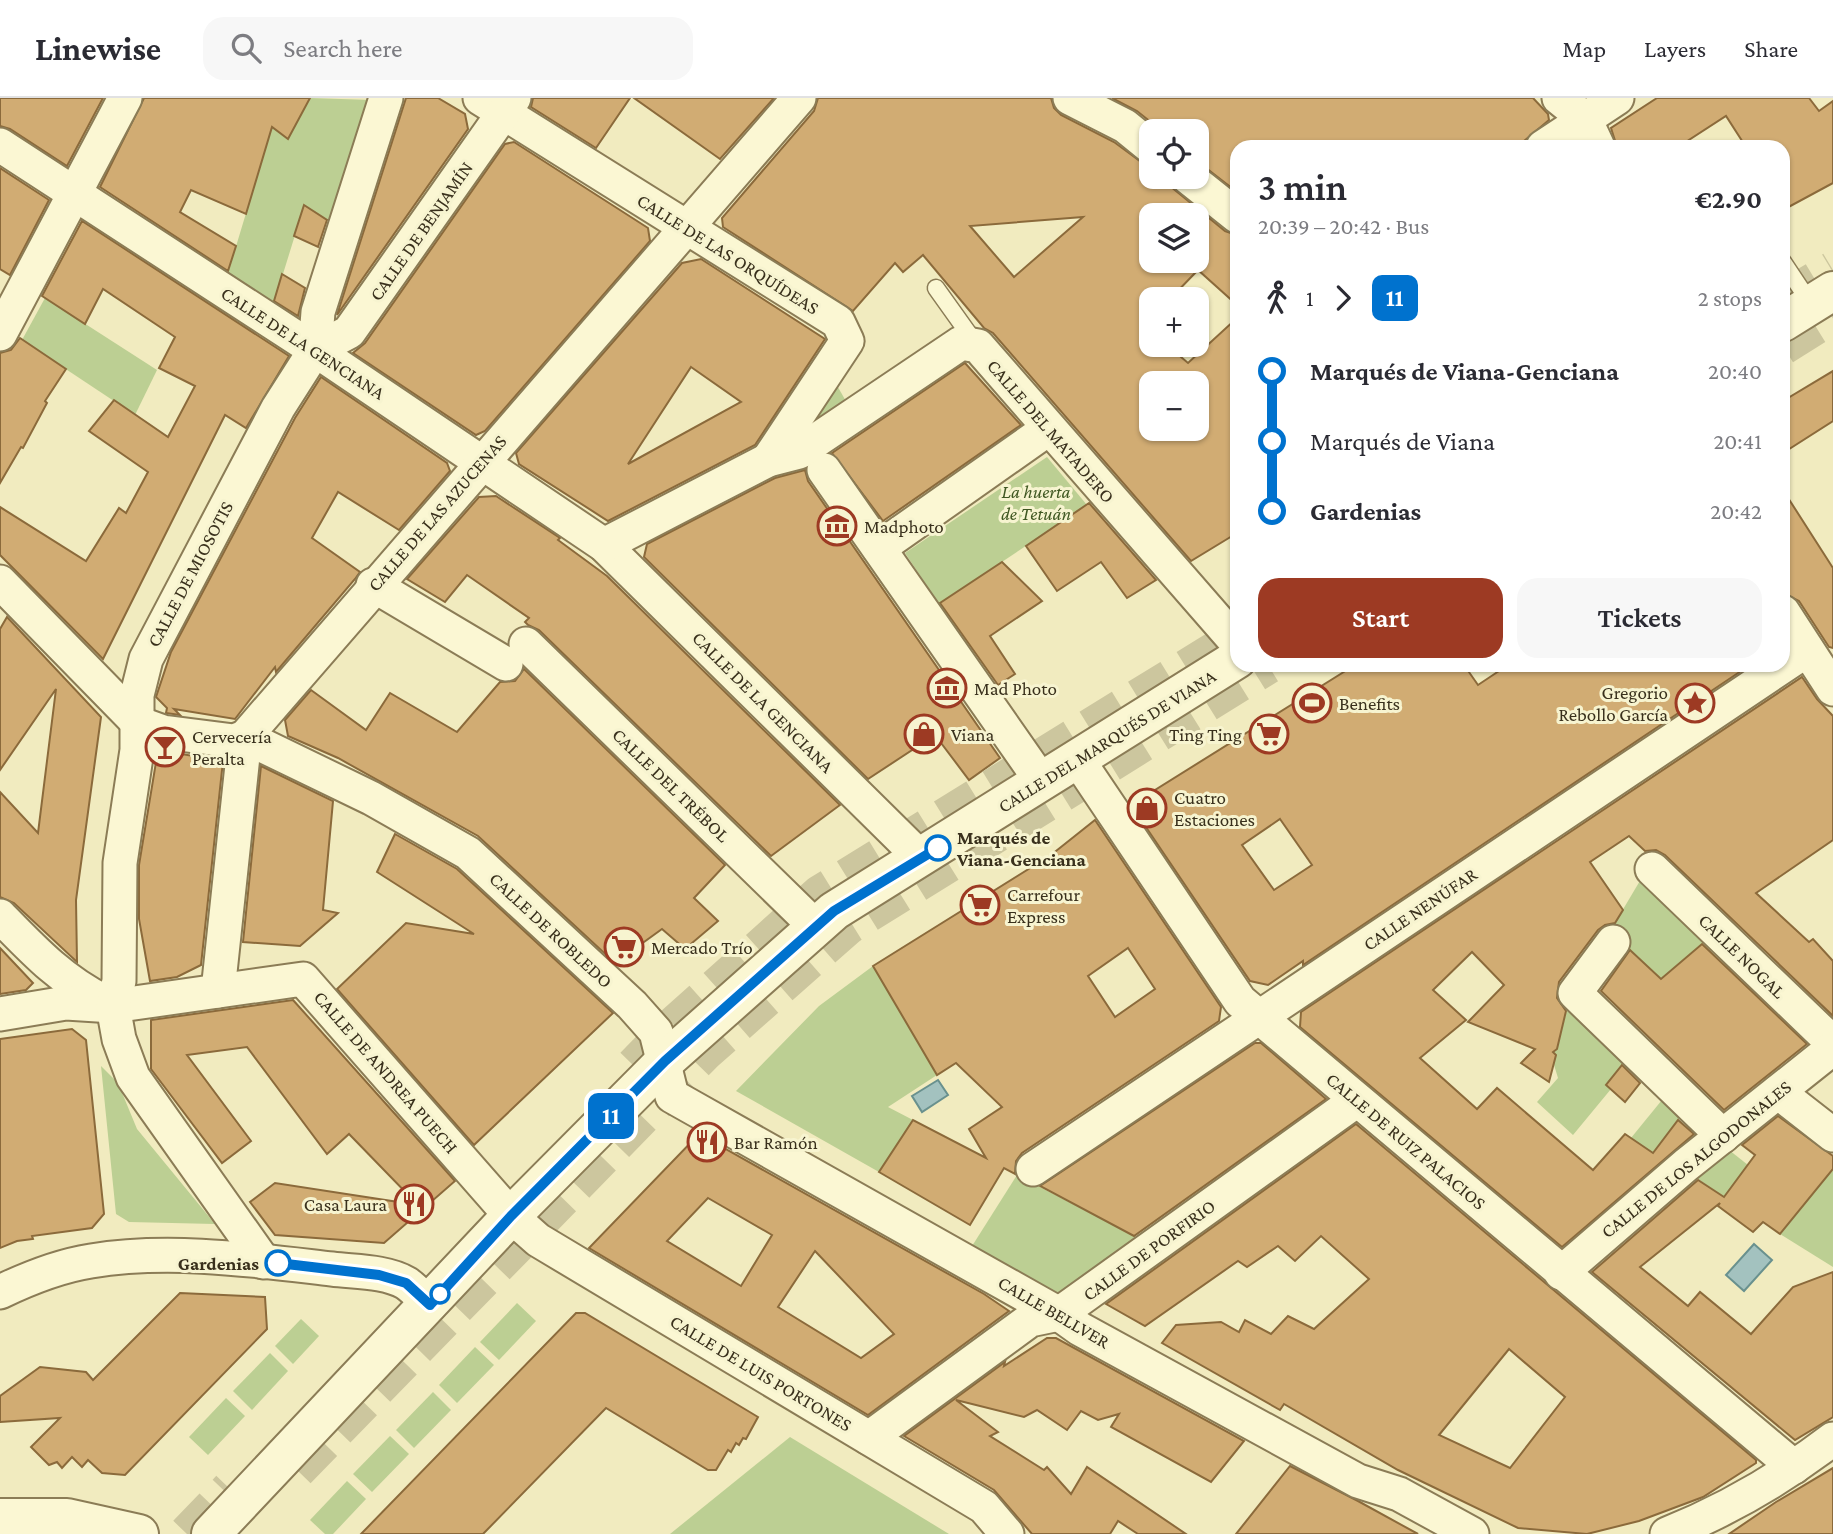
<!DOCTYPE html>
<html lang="en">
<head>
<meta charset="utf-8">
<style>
	body { margin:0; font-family:"Crimson Pro",serif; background:#f7f7f7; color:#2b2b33; height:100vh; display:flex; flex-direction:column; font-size:26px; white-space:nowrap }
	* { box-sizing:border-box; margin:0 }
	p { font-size:23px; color:#7c7c81 }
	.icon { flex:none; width:38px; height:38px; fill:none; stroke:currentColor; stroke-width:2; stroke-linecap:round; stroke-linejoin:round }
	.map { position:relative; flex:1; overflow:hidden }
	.side { position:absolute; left:1230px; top:42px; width:560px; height:532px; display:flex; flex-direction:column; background:#fff; border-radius:21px; box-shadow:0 2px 5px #0004 }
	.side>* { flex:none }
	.badge { padding:0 14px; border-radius:10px; font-size:24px; line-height:46px }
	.fabs { position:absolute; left:1139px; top:21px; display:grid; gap:14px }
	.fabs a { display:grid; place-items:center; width:70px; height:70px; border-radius:14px; background:#fff; box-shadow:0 2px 5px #0004; font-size:35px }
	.map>.badge { position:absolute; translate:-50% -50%; box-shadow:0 0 0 4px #fff }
	.legs { display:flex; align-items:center; gap:10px; height:77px; padding:0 28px; font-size:23px }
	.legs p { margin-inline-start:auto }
	.headline { display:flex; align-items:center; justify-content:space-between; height:119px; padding:0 28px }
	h1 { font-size:38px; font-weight:600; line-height:52px }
	.primary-button { display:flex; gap:14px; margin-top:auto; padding:14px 28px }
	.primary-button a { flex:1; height:80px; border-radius:21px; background:#9d3a23; color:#fff; font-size:28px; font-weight:600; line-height:80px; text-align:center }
	.primary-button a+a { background:#f7f7f7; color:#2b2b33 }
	ul { padding:0 28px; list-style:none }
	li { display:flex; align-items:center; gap:24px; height:70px; font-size:26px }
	li i { display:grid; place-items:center; width:10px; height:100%; margin:0 9px; background:currentColor }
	li i::after { content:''; width:18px; height:18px; margin:-9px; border:5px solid; border-radius:50%; background:#fff }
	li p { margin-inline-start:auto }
	li:first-child i { background:linear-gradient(#0000 50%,currentColor 0) }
	li:last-child i { background:linear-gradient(currentColor 50%,#0000 0) }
	header { display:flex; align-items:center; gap:42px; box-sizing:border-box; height:98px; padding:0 35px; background:#fff; border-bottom:2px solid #e1e1e2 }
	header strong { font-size:33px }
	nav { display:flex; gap:38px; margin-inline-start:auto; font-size:24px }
	.search { width:490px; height:63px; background:#f7f7f7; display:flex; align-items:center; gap:18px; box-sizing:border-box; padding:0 24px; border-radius:21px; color:#7c7c81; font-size:26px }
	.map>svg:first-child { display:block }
</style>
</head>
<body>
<header>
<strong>Linewise</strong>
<div class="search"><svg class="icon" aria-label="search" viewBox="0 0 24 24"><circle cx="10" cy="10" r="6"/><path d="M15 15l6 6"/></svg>Search here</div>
<nav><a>Map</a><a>Layers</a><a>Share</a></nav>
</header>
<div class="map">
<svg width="1833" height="1436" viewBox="0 0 1833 1436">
	<rect width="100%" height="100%" fill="#f1ebbf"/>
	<g fill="#bccf93">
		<path d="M310,0L372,2L334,126L304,108L274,205L228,175L272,29Z"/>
		<path d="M45,200L157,272L135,317L22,242Z"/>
		<path d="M835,284L847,305L795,340Z"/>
		<path d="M1047,359L1087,407L939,506L905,455Z"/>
		<path d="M1644,776L1709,840L1661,882L1609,835Z"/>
		<path d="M873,868L937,977L888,1009L913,1022L879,1074L736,993L819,908Z"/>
		<path d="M1569,903L1627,960L1606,987L1611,991L1573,1037L1537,1004L1558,980L1551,957L1559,944Z"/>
		<path d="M101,968L118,985L137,1031L215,1126L129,1124L116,1116Z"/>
		<path d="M1666,997L1684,1015L1653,1055L1631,1040Z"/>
		<path d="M1729,1052L1748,1067L1724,1099L1695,1079Z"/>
		<path d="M1833,1071V1169L1780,1136Z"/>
		<path d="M1017,1077L1140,1141L1062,1199L967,1156Z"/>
		<path d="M517,1205L536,1223L499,1262L480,1244Z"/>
		<path d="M301,1221L319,1238L293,1266L275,1248Z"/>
		<path d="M475,1249L494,1267L457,1305L439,1287Z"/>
		<path d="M270,1255L288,1273L252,1312L233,1293Z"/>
		<path d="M433,1294L451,1312L414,1350L396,1332Z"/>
		<path d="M226,1300L245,1318L208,1357L189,1339Z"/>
		<path d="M390,1338L409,1356L372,1394L353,1376Z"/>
		<path d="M790,1339L949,1436H670Z"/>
		<path d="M347,1383L366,1401L333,1436H325L310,1422Z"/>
	</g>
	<g fill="#a3c2bf" stroke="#69918e" stroke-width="2">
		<path d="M938,982L948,997L922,1014L912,998Z"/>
		<path d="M1754,1146L1772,1162L1744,1193L1726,1177Z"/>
	</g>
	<g fill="#d1ac73" stroke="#8b6a3b" stroke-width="2" fill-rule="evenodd">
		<path d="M0,0H103L67,68L10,31L0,28Z"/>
		<path d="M144,0H310L288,41L272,29L246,116L191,92L180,114L236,148L228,173L100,89Z"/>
		<path d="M406,0H438L465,16L468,31L337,217Z"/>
		<path d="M533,0H630L596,50L531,9Z"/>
		<path d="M634,0H774L720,61Z"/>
		<path d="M818,0H1051L1054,10L1061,17L1114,44L1152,72V79H1159L1225,133L1237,137V207L1198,172L1170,201H1152V247H1167L1188,265L1237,220V435L1191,463L993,235L984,230L923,157L903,174L895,165L853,213L723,129L722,120L814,13ZM1152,117H1197V163H1152ZM1083,119L1014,179L970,128ZM1152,285H1197V331H1152Z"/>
		<path d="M1112,0H1533L1548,16L1549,22L1517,49H1237V94L1197,63V33H1162L1137,13Z"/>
		<path d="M1657,0H1809L1819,13L1833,3V85L1783,112V49H1746L1726,18L1678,49H1617L1611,30Z"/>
		<path d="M514,44L648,130L650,143L485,333L476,337L353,255L365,245L505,46Z"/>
		<path d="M0,70L49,102L10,177L0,171Z"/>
		<path d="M304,107L327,122L318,149L294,138Z"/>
		<path d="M82,123L289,258L246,330L225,317L103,561L0,457V409L86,463L119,410L126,415L148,374L89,333L114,302L168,339L195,288L159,270L175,239L103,191L85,226L42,198Z"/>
		<path d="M701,161L825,241L755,347L608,423L519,366L516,355L682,165ZM691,269L741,304L628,366Z"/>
		<path d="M282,176L305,190L298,218L274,203Z"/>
		<path d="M20,240L66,271L45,303L47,305L23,350L21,349L0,385V255L11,252Z"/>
		<path d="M965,265L1021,327L883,423L832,355Z"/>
		<path d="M1833,273V323L1783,355V303Z"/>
		<path d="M321,279L447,365L450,373L399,432L338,394L312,440L360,474L355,481L276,574L275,569L235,621L174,611L180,617L166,615L167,610L156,599L171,554L295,320Z"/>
		<path d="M805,372L808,383L1000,660L969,682L935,637L868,681L644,459L647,446L775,380Z"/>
		<path d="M1783,392L1833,470V550L1829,549L1799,503L1783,495Z"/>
		<path d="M496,398L560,440L558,442L607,478L840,707L771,758L539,532L528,527L525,524L529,520L467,477L445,504L407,481L479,399Z"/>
		<path d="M1089,405L1156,482L1127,500L1101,464L1057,493L1026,448Z"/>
		<path d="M1002,464L1042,503L990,538L1015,576L998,587L940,505Z"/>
		<path d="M7,519L101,619L76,802L77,864L14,805L0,799V694L38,735L56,591L0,672V531Z"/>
		<path d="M1355,567H1464L1478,587L1508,567H1750L1303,867V863L1268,887L1250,883L1131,707ZM1280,721L1312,767L1274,792L1242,747Z"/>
		<path d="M524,571L725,767L694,800L718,823L685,851L662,831L615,865L478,738L338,660L288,638L285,622L311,592L366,632L390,595L457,634L500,584L515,583Z"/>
		<path d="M1802,579L1817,601L1833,618V742L1756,795L1809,844L1813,841L1833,863V918L1665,757L1656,752L1645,753L1629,738L1590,764L1623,812L1615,825L1605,827L1598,832L1559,884L1557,900L1566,913L1557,951L1553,954L1556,957L1549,984L1521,965L1535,951L1468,924L1504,887L1472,854L1433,892L1466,922L1420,960L1477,1011L1497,990L1593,1072L1625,1036L1653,1055L1678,1022L1694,1036L1562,1149L1300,929L1301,914Z"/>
		<path d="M158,652L223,663L201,867L177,879L150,883L139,821V767Z"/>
		<path d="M261,668L333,703L323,812L338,815L300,848L243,844Z"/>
		<path d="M1095,722L1221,909L1219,923L1022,1055L1016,1063L1015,1076L1004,1070L970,1127L879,1074L913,1022L986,1060L969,1031L1002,1009L956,965L937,977L873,868L1051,757ZM1128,850L1155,891L1115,919L1088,878Z"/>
		<path d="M395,736L457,771L613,915L474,1047L337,891L406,825L474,836L377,774Z"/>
		<path d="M1702,846L1807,946L1724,1012L1601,893L1630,852L1661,881Z"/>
		<path d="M0,850L33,885L26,892L0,896Z"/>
		<path d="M293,902L455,1083L384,1145L275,1137L250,1104L275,1085L418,1107L349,1036L327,1056L247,949L187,957L251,1043L222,1065L151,971V922Z"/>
		<path d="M72,931L86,942L104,1116L92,1130L32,1138L33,1141L17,1143L0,1150V941Z"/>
		<path d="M1255,945H1261L1326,1001L1134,1138L1040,1088Z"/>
		<path d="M1622,967L1640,985L1625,1004L1606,987Z"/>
		<path d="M1778,1018L1833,1058V1071L1780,1136L1763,1124L1753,1134L1718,1108L1720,1105L1640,1169L1688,1208L1700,1194L1751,1236L1793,1189L1833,1174V1319L1795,1342L1592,1174L1698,1082L1724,1099L1755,1057L1742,1047Z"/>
		<path d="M1356,1026L1756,1362V1365L1703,1399L1639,1423L1587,1436L1518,1430L1398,1372L1284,1306L1280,1312L1162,1245L1176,1227L1221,1224L1239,1234L1245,1222L1271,1236L1288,1218L1314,1231L1369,1181L1321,1138L1295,1163L1278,1148L1247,1169L1238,1163L1145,1228L1106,1206ZM1509,1251L1565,1299L1510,1370L1439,1337Z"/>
		<path d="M699,1036L984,1196L1009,1213L868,1317L589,1150ZM708,1100L772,1137L741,1188L667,1143ZM815,1153L894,1236L861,1260L778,1209Z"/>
		<path d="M180,1195L265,1199L267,1231L125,1377L102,1375L88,1362L82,1369L72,1359L62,1370L57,1364L49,1367L31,1349L60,1320L0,1324V1298L40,1269L86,1274L93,1282Z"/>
		<path d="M576,1215H585L758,1319L746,1341L743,1340L739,1347L736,1345L731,1354L728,1352L716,1372H708L606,1310L483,1436H361Z"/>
		<path d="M1047,1240H1056L1244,1343L1211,1384L1111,1329L1119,1316L1098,1322L1081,1313L1067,1332L1037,1312L1024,1319L956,1302L998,1334L990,1338L1044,1372L1047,1369L1071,1396L1087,1369L1186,1436H1138L1118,1423L1110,1436H1032L994,1392L904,1338L1005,1264L1004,1268Z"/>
		<path d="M1290,1368L1358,1403L1418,1436H1236Z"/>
		<path d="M1833,1370V1436H1729L1776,1404Z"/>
	</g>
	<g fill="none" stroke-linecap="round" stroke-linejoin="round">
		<g stroke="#ccc69e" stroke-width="38" stroke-dasharray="38 19" stroke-linecap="butt">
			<path d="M1783,202L1833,172"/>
			<path d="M1783,248L1833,217"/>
			<path d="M634,968L673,928L820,796L1224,547"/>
			<path d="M297,1372L705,954L848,828L1268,567"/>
			<path d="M187,1436L230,1391"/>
		</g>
		<defs>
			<g id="service">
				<path d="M1783,164L1811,206"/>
				<path d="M936,190L976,246"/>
			</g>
			<g id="minor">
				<path d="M480,0L838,224L847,243L768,362"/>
				<path d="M1070,0L1125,28L1152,50"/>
				<path d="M1559,0L1585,21L1598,49"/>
				<path d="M0,47L315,252L604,447L921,760"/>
				<path d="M1543,49L1617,0"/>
				<path d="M1188,79L1237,118"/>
				<path d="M0,236L125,0"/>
				<path d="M315,252L349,234L514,0"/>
				<path d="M824,372L1042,684"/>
				<path d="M604,447L768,362L799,354L961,245L978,248L1237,545"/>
				<path d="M879,450L1048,331"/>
				<path d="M0,484L138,625L163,634L234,643L245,639L371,700L468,755L632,907L656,934L672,998L1059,1216L1080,1231L1358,1383L1399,1396L1472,1436"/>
				<path d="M373,487L506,566"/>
				<path d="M1783,514L1833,591"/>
				<path d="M526,546L816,829"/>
				<path d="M1078,662L1240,903L1794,1369"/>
				<path d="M1652,771L1833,945"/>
				<path d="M0,818C33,852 62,883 105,904"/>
				<path d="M1613,844L1575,895L1723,1038"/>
				<path d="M218,893L245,639L799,0"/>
				<path d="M0,916L66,905L113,908L303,881L511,1118L538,1142L984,1409L1007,1436"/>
				<path d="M1778,994L1833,1037"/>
				<path d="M1033,1071L1807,552"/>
				<path d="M264,1164L133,979L119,941L113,908L119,883L120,765L137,652V597L146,561L278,310L315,252L318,214L386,0"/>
				<path d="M1561,1175L1686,1067L1833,950"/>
				<path d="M0,1194C29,1180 59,1168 91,1163C170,1150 254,1162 332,1171C355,1174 385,1173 406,1185C414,1190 422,1200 430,1207"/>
				<path d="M869,1340L1030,1222L1059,1216L1357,1002"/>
				<path d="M1667,1436C1725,1413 1783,1379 1833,1341"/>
			</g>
			<g id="tertiary">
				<path d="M1783,224L1833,193"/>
				<path d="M0,1420H67L139,1436"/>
				<path d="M211,1436L511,1118L665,963L834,813L1237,561"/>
			</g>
		</defs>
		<use href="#service" stroke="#8b7c56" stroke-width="19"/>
		<use href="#minor" stroke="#8b7c56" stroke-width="37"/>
		<use href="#tertiary" stroke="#8b7c56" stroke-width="42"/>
		<use href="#service" stroke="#fbf7d3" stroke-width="16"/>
		<use href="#minor" stroke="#fbf7d3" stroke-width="33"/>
		<use href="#tertiary" stroke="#fbf7d3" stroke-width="38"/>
	</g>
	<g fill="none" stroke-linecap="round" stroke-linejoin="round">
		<defs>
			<path id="line-1" d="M278,1165L379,1177L406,1185L430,1207L511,1118L665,963L834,813L938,750"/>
		</defs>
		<use href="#line-1" stroke="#fff" stroke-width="16"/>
		<use href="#line-1" stroke="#0072ce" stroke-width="10"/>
	</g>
	<defs>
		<symbol id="museum-ring" viewBox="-11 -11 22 22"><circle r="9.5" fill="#f7f4d0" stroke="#9d3a23" stroke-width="1.5"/><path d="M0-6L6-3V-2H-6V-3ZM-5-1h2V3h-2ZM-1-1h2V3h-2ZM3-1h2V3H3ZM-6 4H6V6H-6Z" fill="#9d3a23"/></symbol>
		<symbol id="stadium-ring" viewBox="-11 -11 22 22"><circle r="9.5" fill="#f7f4d0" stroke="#9d3a23" stroke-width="1.5"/><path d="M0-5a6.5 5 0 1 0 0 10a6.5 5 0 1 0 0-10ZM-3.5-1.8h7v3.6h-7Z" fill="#9d3a23"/></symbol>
		<symbol id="sight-ring" viewBox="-11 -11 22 22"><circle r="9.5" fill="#f7f4d0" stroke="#9d3a23" stroke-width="1.5"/><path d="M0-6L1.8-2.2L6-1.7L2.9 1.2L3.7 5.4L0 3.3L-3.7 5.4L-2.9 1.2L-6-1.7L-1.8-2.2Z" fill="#9d3a23"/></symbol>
		<symbol id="shop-ring" viewBox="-11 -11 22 22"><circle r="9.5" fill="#f7f4d0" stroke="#9d3a23" stroke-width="1.5"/><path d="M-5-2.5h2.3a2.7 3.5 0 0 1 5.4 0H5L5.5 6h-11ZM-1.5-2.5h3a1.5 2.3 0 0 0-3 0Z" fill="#9d3a23"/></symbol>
		<symbol id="supermarket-ring" viewBox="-11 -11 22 22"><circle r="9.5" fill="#f7f4d0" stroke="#9d3a23" stroke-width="1.5"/><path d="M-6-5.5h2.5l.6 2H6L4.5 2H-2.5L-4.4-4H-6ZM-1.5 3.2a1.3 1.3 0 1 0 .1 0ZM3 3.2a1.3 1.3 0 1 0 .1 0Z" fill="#9d3a23"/></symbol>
		<symbol id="bar-ring" viewBox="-11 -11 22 22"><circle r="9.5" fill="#f7f4d0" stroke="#9d3a23" stroke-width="1.5"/><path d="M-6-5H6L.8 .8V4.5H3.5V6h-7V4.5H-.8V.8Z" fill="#9d3a23"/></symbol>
		<symbol id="restaurant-ring" viewBox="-11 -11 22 22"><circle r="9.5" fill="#f7f4d0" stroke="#9d3a23" stroke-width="1.5"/><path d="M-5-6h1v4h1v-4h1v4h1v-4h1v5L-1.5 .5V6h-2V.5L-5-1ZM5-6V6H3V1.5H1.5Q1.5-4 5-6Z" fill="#9d3a23"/></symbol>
	</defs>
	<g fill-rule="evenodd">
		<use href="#museum-ring" x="815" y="406" width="44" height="44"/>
		<use href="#museum-ring" x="925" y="568" width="44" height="44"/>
		<use href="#stadium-ring" x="1290" y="583" width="44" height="44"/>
		<use href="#sight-ring" x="1673" y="583" width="44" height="44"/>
		<use href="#shop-ring" x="902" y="614" width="44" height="44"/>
		<use href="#supermarket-ring" x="1247" y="614" width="44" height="44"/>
		<use href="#bar-ring" x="143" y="627" width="44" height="44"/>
		<use href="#shop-ring" x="1125" y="688" width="44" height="44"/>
		<use href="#supermarket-ring" x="958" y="785" width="44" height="44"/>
		<use href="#supermarket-ring" x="602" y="827" width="44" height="44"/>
		<use href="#restaurant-ring" x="685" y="1022" width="44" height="44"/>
		<use href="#restaurant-ring" x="392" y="1084" width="44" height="44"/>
	</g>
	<g fill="#fff" stroke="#0072ce" stroke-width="3.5">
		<circle cx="938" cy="750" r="12"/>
		<circle cx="278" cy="1165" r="12"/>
		<circle cx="440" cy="1196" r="9"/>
	</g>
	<g text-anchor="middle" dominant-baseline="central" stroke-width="6" stroke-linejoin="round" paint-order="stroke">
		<g font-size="19" fill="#39301c" stroke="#f7f4d0">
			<text transform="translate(421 133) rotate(-55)">CALLE DE BENJAMÍN</text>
			<text transform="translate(728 156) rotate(32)">CALLE DE LAS ORQUÍDEAS</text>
			<text transform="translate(303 245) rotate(33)">CALLE DE LA GENCIANA</text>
			<text transform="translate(1051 333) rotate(49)">CALLE DEL MATADERO</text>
			<text transform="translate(437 415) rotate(-49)">CALLE DE LAS AZUCENAS</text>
			<text transform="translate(190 476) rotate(-62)">CALLE DE MIOSOTIS</text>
			<text transform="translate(763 604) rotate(45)">CALLE DE LA GENCIANA</text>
			<text transform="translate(1107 643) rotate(-32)">CALLE DEL MARQUÉS DE VIANA</text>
			<text transform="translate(671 687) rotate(44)">CALLE DEL TRÉBOL</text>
			<text transform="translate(1420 811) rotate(-34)">CALLE NENÚFAR</text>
			<text transform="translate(551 832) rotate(43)">CALLE DE ROBLEDO</text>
			<text transform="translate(1742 858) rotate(44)">CALLE NOGAL</text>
			<text transform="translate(386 974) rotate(49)">CALLE DE ANDREA PUECH</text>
			<text transform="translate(1406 1043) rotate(40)">CALLE DE RUIZ PALACIOS</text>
			<text transform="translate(1696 1061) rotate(-39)">CALLE DE LOS ALGODONALES</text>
			<text transform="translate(1149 1152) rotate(-36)">CALLE DE PORFIRIO</text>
			<text transform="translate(1054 1214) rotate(30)">CALLE BELLVER</text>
			<text transform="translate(761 1275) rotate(31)">CALLE DE LUIS PORTONES</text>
		</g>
		<g font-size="19" font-style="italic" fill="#3f5721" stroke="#f7f4d0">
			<text x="1036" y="393">La huerta<tspan x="1036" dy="22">de Tetuán</tspan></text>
		</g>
		<g font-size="19" fill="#39301c" stroke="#f7f4d0" text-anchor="start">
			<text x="864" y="428">Madphoto</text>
			<text x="974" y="590">Mad Photo</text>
			<text x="1668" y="594" text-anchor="end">Gregorio<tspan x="1668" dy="22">Rebollo García</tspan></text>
			<text x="1339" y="605">Benefits</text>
			<text x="951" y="636">Viana</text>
			<text x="1242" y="636" text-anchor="end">Ting Ting</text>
			<text x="192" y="638">Cervecería<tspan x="192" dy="22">Peralta</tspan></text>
			<text x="1174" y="699">Cuatro<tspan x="1174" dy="22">Estaciones</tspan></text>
			<text x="1007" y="796">Carrefour<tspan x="1007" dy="22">Express</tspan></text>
			<text x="651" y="849">Mercado Trío</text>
			<text x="734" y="1044">Bar Ramón</text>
			<text x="387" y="1106" text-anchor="end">Casa Laura</text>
		</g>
		<g font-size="19" font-weight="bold" fill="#39301c" stroke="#f7f4d0" text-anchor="start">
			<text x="957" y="739">Marqués de<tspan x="957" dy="22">Viana-Genciana</tspan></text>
			<text x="259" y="1165" text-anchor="end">Gardenias</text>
		</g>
	</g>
</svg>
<div class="fabs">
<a><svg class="icon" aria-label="locate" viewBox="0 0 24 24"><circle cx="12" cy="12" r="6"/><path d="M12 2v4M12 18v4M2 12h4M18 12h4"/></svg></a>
<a><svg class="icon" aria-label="layers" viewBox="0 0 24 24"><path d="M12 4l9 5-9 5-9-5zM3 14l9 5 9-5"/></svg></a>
<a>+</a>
<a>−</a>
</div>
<b class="badge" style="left:611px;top:1018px;background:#0072ce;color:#fff">11</b>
<section class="side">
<div class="headline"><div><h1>3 min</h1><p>20:39 – 20:42 · Bus</p></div><b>€2.90</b></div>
<div class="legs"><svg class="icon" aria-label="walk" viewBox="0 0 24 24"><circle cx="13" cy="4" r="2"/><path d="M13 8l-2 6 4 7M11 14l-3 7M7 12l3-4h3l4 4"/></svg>1<svg class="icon" aria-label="forward" viewBox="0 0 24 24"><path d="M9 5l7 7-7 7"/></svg><b class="badge" style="background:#0072ce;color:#fff">11</b><p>2 stops</p></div>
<ul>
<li><i style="color:#0072ce"></i><b>Marqués de Viana-Genciana</b><p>20:40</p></li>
<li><i style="color:#0072ce"></i><span>Marqués de Viana</span><p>20:41</p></li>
<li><i style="color:#0072ce"></i><b>Gardenias</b><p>20:42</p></li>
</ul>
<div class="primary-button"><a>Start</a><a>Tickets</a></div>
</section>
</div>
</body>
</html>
